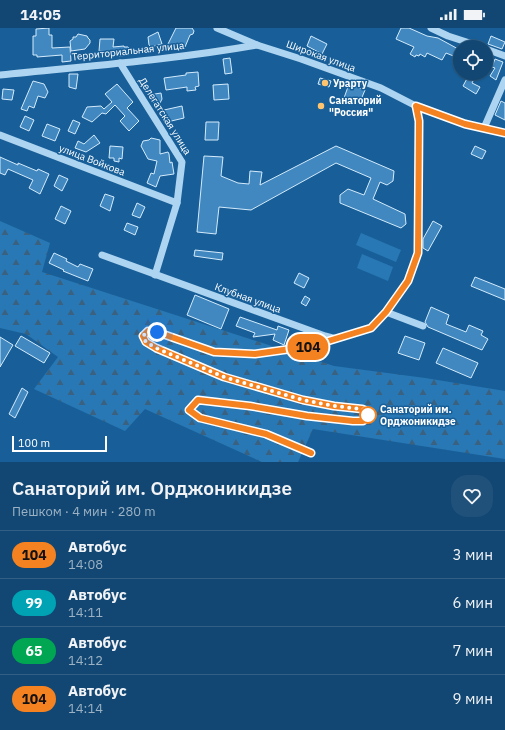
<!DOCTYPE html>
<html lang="ru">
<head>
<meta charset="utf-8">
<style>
	body { margin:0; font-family:"IBM Plex Sans",sans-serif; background:#1f517b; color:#f1f3f6; height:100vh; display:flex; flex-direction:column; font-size:15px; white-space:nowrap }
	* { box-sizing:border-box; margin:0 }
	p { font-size:13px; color:#9cb2c4 }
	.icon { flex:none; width:22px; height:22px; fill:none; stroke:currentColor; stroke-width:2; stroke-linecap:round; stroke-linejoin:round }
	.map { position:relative; height:434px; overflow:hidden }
	.sheet { display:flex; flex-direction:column; background:#124773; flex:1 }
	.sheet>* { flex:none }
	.badge { padding:0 8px; border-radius:13px; font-size:14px; line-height:26px }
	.controls { position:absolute; left:453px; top:12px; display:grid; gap:8px }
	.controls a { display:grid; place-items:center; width:40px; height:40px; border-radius:50%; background:#124773; box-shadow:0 1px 3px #0004,0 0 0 1px #315f85; font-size:20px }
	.scale { position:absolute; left:12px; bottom:10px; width:95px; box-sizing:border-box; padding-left:4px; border:2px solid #fff; border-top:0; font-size:11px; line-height:14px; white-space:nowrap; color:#fff; -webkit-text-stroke:3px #185f99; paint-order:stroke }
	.you { position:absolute; width:20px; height:20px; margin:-10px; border:3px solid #fff; border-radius:50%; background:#1a73e8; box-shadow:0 0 0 6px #1a73e833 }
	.map>.badge { position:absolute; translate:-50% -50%; box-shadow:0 0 0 2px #fff }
	.round { display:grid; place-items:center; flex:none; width:42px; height:42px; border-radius:16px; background:#1f517b }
	.summary { display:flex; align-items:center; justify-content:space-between; height:68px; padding:0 12px }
	h1 { font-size:19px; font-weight:600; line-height:30px }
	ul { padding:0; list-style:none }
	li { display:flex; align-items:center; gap:12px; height:48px; padding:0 12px; border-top:1px solid #315f85 }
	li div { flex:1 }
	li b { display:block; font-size:15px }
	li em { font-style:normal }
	li .badge { min-width:44px; font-weight:700; text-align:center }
	.status { display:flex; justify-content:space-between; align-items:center; height:28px; padding:0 20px; background:#124773; direction:ltr }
	.status svg { height:11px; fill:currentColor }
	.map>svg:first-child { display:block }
</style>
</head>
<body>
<div class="status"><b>14:05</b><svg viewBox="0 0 49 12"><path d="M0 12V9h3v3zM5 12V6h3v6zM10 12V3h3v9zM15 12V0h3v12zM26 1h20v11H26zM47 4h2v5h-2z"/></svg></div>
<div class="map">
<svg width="505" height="434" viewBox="0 0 505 434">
	<defs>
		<pattern id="forest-firs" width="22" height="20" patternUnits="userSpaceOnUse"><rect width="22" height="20" fill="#2878b5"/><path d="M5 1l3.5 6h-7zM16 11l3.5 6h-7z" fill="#3a6280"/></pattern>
	</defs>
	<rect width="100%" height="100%" fill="#185f99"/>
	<path fill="url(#forest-firs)" d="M0,193L50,215L42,244L334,338L425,350L505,363V431L313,401L298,434H262L145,381L125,403L34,361L58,329L26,306L0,300Z"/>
	<g fill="#2878b5">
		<path d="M361,205L401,222L396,234L356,217Z"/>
		<path d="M362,226L393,239L388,253L357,240Z"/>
	</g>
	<g fill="#4188c0" stroke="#d4ebfc">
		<path d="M49,0V7H52V20L70,19L71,33L62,34V27L37,29V27H33V8H36V1Z"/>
		<path d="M176,0H192L194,3L193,6L190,7L185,19L183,20L178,18L173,21L168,19V16Z"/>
		<path d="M401,0H409L427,8L438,10L460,22L456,29L446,25L442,32L427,25L425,29L420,26L419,28L416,27L415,29L410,26L414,19L396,11Z"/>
		<path d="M158,4L162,16L151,19L149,17L148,9Z"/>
		<path d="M78,6L87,8L88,10L90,12V15L85,21L71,23L70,13L73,11V9H76Z"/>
		<path d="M311,8L327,16L322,26L307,18Z"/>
		<path d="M491,8L505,14L502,21L488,16Z"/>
		<path d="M100,11H114L113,19L124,18V19H128L129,20V27L119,28L118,24L99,23Z"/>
		<path d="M230,30L232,45L225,46L223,31Z"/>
		<path d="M495,31L503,34L496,52L490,48L495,40L492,39Z"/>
		<path d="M198,44L199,58L195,59L196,62L187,63V59L166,62L164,50L186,47V45Z"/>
		<path d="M470,45H477L472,55L480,59L476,66L463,58Z"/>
		<path d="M69,46H78L76,61L69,59Z"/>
		<path d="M320,50L331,53L329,59L318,56Z"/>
		<path d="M33,53L44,56L48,64L45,70L38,68L34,80L29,78L27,83L21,81Z"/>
		<path d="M117,56L133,74L127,80L139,93L129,103L120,93L125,88L115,77L106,86L102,85L92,94L82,89L87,79L101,78L104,81L112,74L105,66Z"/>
		<path d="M228,56L229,71L214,72L213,57Z"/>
		<path d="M349,56L365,62L360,74L344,70Z"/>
		<path d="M3,61L14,62L12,72L2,71Z"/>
		<path d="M161,65L162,71L160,75L155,77L149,67Z"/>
		<path d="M501,73L505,75V92L495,87Z"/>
		<path d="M182,78L184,90L167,94L164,82Z"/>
		<path d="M25,88L34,92L29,103L20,99Z"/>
		<path d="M73,92L80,95L75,106L68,103Z"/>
		<path d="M206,94H219L218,112H205Z"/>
		<path d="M47,96L60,101L55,113L42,108Z"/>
		<path d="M94,107L100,115L86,124L75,120L78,113L84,116Z"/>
		<path d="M151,110L160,112V126L168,124L169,126L170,135L172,134L174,146L160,148L156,159L147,155L151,145L154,146L157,133L148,131L141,118L143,113L149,112Z"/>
		<path d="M110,118L123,119L122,131L119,130V134L114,133V130H109Z"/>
		<path d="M336,118L394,143L393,153L387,157L380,154L373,171L405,186L406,196L401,200L340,175V167L348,161L364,167L371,150L336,135L251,182L219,179L216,206L197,204L204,128L223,129L221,148L238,155L249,156L250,143L262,144L260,157Z"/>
		<path d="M475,118L486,123L482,131L471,126Z"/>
		<path d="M0,129L18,137V135L37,143L38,141L49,146L40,166L29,160L33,152L8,141L5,147L0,145Z"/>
		<path d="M59,147L68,151L62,163L54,158Z"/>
		<path d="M105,166L114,169L110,183L100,178Z"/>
		<path d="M137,175L145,179L140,190L132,187Z"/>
		<path d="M61,178L71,183L65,196L55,191Z"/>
		<path d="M433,193L442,198L428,223L423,220V211Z"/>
		<path d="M127,195L138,199L135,207L124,202Z"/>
		<path d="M195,222L223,225L222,232L194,228Z"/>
		<path d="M54,225L67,231L66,233L78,239L80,236L93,241L88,253L63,243L64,242L49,235Z"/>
		<path d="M299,245L309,250L304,260L294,255Z"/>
		<path d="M475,249L505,261V272L471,258Z"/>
		<path d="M195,267L229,281L221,301L187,287Z"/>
		<path d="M305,268L310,271L306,278L301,275Z"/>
		<path d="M431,279L449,287L446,296L466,304L469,297L483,303L481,307L488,311L482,322L428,299L425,294Z"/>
		<path d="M240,289L277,302L278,298L289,302L284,317L273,312L275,306L253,309L255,305L236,298Z"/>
		<path d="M21,308L50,325L44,335L15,318Z"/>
		<path d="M405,308L425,315L419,332L398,325Z"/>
		<path d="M0,309L13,317L0,339Z"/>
		<path d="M443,320L478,335L471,350L436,335Z"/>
		<path d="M22,360L28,364L15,390L9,386Z"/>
	</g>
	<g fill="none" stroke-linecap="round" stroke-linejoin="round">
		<g stroke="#add4f1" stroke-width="7">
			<path d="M217,0L257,17L301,31L381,60L416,78L465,96L505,105"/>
			<path d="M431,0L448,8L482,19"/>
			<path d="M486,21L505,28"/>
			<path d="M120,35L182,134L177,175L155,247"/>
			<path d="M0,47C86,38 172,32 257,17"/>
			<path d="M484,100L505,52"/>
			<path d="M0,107L177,175"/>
			<path d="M102,227L325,308L336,311"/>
			<path d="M386,284L423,298"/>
			<path d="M311,425L266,406L201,390L189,382L198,372L250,378L307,388L353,393H363L368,389L369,384L362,381L334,378L303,372L224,349L156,320L146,314L143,308L148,303L157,304L214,324L255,326L312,318L371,300L386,284L408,253L418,225L419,93L416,78"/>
		</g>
	</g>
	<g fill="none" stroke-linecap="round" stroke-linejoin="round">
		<defs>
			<path id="line" d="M311,425L266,406L200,390L189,382L198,372L250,378L307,388L353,393H363L368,389L369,384L362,381L334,378L303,372L224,349L156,320L146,314L143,308L148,303L157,304L214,324L255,326L312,318L371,300L386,284L408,253L418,225L419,93L416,78L465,96L505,105"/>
		</defs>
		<use href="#line" stroke="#fff" stroke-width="9"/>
		<use href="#line" stroke="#f58220" stroke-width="6"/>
		<path stroke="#fff" stroke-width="4" stroke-dasharray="0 7.2" d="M157,304L148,303L143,308L146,314L156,320L224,349L303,372L334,378L362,381L369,384L368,389V387"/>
	</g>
	<g fill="#ffc46d" stroke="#185f99" stroke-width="1.5">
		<circle cx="325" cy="55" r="4"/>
		<circle cx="321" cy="78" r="4"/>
	</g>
	<circle fill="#fff" stroke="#f58220" stroke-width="2" cx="368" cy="387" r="8"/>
	<g text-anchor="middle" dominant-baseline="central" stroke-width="3" stroke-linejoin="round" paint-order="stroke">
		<g font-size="10" fill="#fff" stroke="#185f99">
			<text transform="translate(128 23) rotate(-6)">Территориальная улица</text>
			<text transform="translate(321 28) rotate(20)">Широкая улица</text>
			<text transform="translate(165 88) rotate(58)">Делегатская улица</text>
			<text transform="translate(92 132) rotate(21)">улица Войкова</text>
			<text transform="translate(248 270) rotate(20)">Клубная улица</text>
		</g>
		<g font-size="10" font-weight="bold" fill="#fff" stroke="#185f99" text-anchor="start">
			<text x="333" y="55">Урарту</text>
			<text x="329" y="72">Санаторий<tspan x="329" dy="12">"Россия"</tspan></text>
		</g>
		<g font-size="10" font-weight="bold" fill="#fff" stroke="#185f99" text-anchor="start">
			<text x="380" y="381">Санаторий им.<tspan x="380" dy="12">Орджоникидзе</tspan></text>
		</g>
	</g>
</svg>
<div class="controls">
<a><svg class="icon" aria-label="locate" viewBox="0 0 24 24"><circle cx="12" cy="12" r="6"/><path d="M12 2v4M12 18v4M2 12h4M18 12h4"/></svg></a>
</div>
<div class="scale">100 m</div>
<div class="you" style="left:157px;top:304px"></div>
<b class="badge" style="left:308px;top:319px;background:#f58220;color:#111">104</b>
</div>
<section class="sheet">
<div class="summary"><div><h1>Санаторий им. Орджоникидзе</h1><p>Пешком · 4 мин · 280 m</p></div><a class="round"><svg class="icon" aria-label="heart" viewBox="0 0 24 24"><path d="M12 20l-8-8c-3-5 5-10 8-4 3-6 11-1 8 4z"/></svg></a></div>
<ul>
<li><span class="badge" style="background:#f58220;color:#111">104</span><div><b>Автобус</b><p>14:08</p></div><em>3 мин</em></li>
<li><span class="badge" style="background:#00a3b4;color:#fff">99</span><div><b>Автобус</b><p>14:11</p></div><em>6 мин</em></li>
<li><span class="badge" style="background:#00a651;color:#fff">65</span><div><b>Автобус</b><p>14:12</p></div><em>7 мин</em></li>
<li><span class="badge" style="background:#f58220;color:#111">104</span><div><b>Автобус</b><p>14:14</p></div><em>9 мин</em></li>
</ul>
</section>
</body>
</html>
